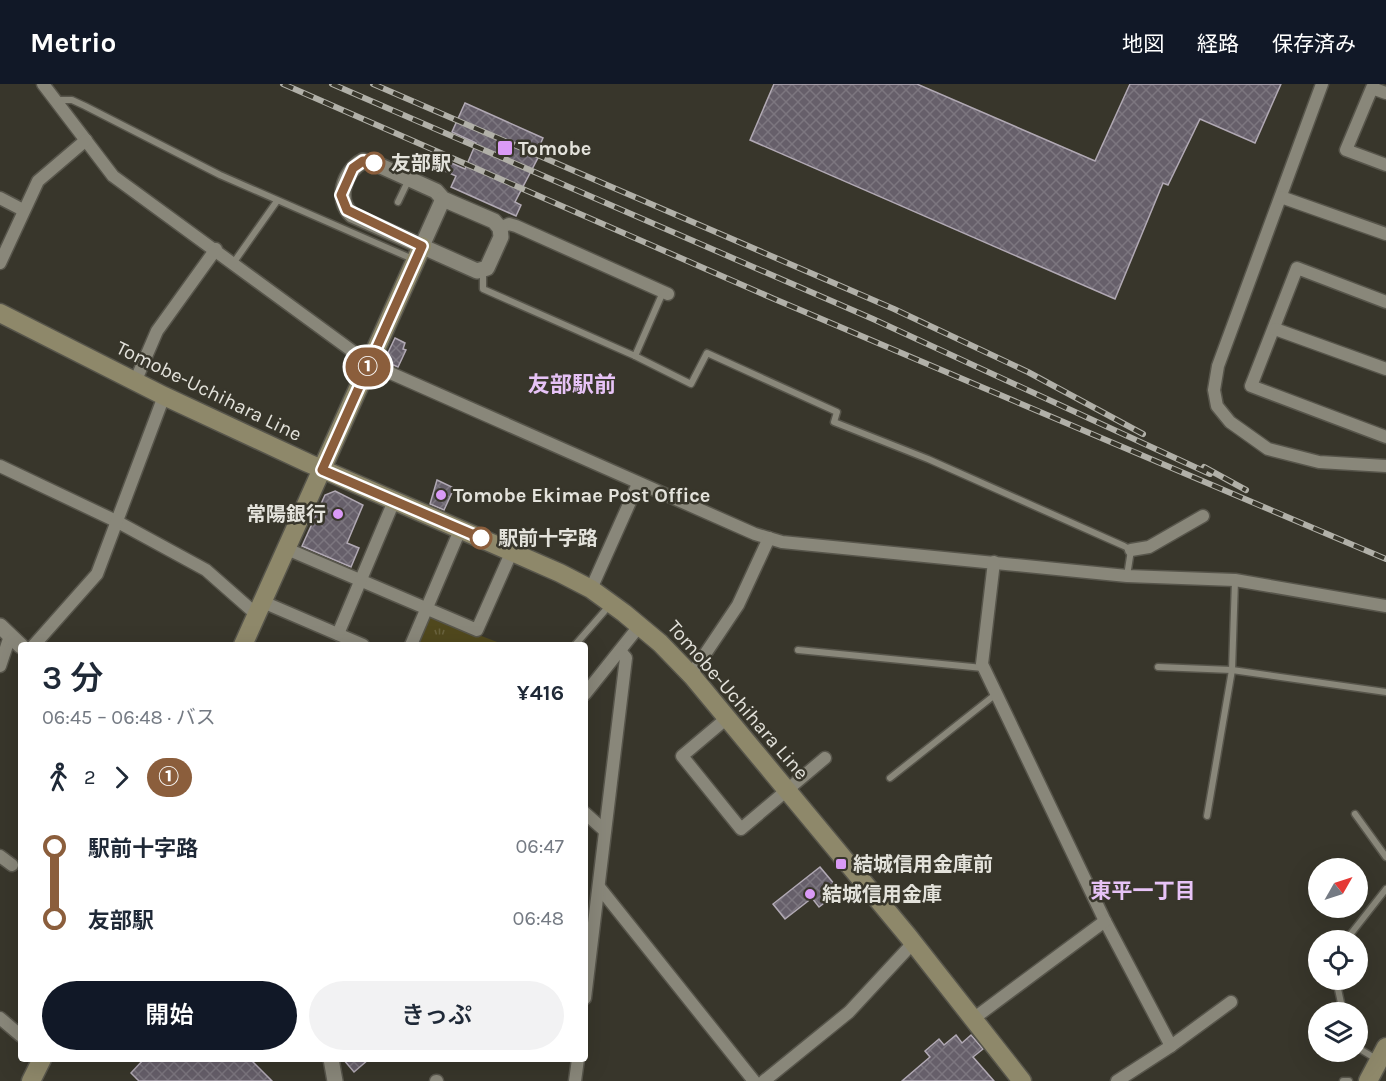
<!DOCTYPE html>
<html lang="ja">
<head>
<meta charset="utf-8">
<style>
	body { margin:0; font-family:Karla,"Noto Sans JP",sans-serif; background:#f2f2f3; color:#1f2937; height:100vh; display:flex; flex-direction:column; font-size:22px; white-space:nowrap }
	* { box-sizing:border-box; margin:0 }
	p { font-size:20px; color:#747a83 }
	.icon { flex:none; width:33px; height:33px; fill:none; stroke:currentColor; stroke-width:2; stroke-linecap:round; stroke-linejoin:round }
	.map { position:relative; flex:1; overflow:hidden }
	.side { position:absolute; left:18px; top:558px; width:570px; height:420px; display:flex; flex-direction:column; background:#fff; border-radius:6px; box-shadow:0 6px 24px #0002 }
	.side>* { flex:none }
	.badge { padding:0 12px; border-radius:20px; font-size:21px; line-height:39px }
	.needle { width:39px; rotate:51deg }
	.tools { position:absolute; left:1308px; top:774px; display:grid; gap:12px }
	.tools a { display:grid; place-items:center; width:60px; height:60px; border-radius:50%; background:#fff; box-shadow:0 6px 24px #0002; font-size:30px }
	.map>.badge { position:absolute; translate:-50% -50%; box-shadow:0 0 0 3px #fff }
	.legs { display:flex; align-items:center; gap:9px; height:66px; padding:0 24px; font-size:20px }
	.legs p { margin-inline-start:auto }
	.head { display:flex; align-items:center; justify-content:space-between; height:102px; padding:0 24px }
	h1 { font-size:33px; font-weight:600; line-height:45px }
	.cta { display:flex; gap:12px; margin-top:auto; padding:12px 24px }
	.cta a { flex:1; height:69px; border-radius:36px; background:#111827; color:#fff; font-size:24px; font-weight:600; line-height:69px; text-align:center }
	.cta a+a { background:#f2f2f3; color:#1f2937 }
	ul { padding:0 24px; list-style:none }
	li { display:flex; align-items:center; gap:21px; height:72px; font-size:22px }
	li i { display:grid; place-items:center; width:9px; height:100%; margin:0 8px; background:currentColor }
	li i::after { content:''; width:15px; height:15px; margin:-8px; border:4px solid; border-radius:50%; background:#fff }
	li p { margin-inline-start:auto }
	li:first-child i { background:linear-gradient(#0000 50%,currentColor 0) }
	li:last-child i { background:linear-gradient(currentColor 50%,#0000 0) }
	header { display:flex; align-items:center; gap:36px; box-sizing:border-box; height:84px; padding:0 30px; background:#111827; color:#fff }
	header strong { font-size:28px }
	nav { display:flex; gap:33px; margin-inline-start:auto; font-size:21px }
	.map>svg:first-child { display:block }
</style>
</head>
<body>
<header>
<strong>Metrio</strong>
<nav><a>地図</a><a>経路</a><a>保存済み</a></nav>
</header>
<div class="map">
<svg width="1386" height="997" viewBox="0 0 1386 997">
	<defs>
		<pattern id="park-tufts" width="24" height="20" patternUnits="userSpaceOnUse" patternTransform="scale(1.5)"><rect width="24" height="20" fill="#50481d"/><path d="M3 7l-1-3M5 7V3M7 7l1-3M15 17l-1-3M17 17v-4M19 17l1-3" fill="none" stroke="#69623d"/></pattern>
		<pattern id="building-cross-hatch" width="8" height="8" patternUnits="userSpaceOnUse" patternTransform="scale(1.5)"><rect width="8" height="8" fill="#665f6a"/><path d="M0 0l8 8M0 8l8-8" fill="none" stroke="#7c767f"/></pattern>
	</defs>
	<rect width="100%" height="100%" fill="#38362b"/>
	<path fill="url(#park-tufts)" d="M429,532L505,561H418Z"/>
	<g fill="url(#building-cross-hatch)" stroke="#b1a9b4" stroke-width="1.5">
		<path d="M774,0H917L1095,77L1130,0H1281L1255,59L1200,35L1168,101L1163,99L1115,215L750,56Z"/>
		<path d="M465,19L543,54L537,68L540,70L515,118L521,121L516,132L451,103L456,92L436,83L440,74L465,85L476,59L452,48Z"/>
		<path d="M395,254L405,259L403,265L406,266L398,283L384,277Z"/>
		<path d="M437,396L454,404L444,426L430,420Z"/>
		<path d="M335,407L363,421L347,459L359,464L351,483L302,462L325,411Z"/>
		<path d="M820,783L840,807L819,823L812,814L785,835L773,820Z"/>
		<path d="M956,951L962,959L971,951L983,965L973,973L994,997H902L930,973L925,967L939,955L944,961Z"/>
		<path d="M144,975H250L272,997H139L131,989Z"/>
		<path d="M343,975H369L354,988Z"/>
	</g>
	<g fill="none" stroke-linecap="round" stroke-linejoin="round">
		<defs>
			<g id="service">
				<path d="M56,16H72L85,22L220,91L415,176"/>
				<path d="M398,118L409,95"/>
				<path d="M234,178L277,117"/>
				<path d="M483,187V205L635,272L663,208"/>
				<path d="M635,272L691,300L707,269L837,328L834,338L928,375L1124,462L1131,466L1127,492"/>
				<path d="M575,561L609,522"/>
				<path d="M798,566L983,584"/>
				<path d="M1158,583L1232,586L1386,608"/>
				<path d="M890,694L996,610"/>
				<path d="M1355,730L1386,773"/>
				<path d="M1207,732L1232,586L1235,497"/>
				<path d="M1346,856L1386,805"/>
				<path d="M1336,896L1343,928"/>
				<path d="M1358,964L1378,976"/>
				<path d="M1343,997H1349"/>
			</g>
			<g id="minor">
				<path d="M43,0L113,92L370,280L755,450L782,458L1127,492L1235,496L1386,522"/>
				<path d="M1322,0L1218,282L1214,306L1217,322L1230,338L1268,365L1319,378L1386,382"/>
				<path d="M1386,9L1372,4L1346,66L1386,81"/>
				<path d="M1281,113L1386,150"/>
				<path d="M0,114L23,126"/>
				<path d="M500,144L509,140L516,142L668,210"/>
				<path d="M0,179L38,97L86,56"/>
				<path d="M1386,218L1297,184L1251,302L1386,353"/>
				<path d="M1275,245L1386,285"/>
				<path d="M135,298L157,247L216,165"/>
				<path d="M0,382L116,437L206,486L257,531"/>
				<path d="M287,465L477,546L512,467"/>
				<path d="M1131,466L1149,463L1203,432"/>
				<path d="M994,478L982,580L1105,837L1171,962"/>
				<path d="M591,505L638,400"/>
				<path d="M263,518L363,561"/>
				<path d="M338,550L394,417"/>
				<path d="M34,561L97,490L164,312"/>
				<path d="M411,561L460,446"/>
				<path d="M0,582L10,552"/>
				<path d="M691,591L738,521L769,454"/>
				<path d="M585,610L640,541"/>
				<path d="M727,634L682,672L741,745L825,674"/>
				<path d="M585,729L605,747"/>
				<path d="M0,772L12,781"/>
				<path d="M599,803L754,997"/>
				<path d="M585,914L626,574L620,567"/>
				<path d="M0,934L21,952"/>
				<path d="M973,935L1105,837"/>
				<path d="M436,997H437"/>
				<path d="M575,997L578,975"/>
				<path d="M764,997L849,928L913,859"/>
				<path d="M1117,997L1171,962L1231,918"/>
			</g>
			<g id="tertiary">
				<path d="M363,77L374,79L436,107L443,115L494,137L500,144L501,153L487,184L477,187L352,131C335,116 344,87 363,77Z"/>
				<path d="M422,162L443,115"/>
				<path d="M0,542L21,562"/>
				<path d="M331,975L335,997"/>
			</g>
			<g id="secondary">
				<path d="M0,229L164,312L308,379L560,489L591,505L624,529L660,559L693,593L908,852L1022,997"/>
				<path d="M243,561L422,162"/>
				<path d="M31,997L42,975"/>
				<path d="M1368,997L1386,963"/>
			</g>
		</defs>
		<use href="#service" stroke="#57554b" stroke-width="9"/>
		<use href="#minor" stroke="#57554b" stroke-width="15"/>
		<use href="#tertiary" stroke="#57554b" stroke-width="18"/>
		<use href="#secondary" stroke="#57554b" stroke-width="21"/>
		<use href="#service" stroke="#89877a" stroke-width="6"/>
		<use href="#minor" stroke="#89877a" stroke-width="12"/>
		<use href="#tertiary" stroke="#89877a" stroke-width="15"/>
		<use href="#secondary" stroke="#8e886a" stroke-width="18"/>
		<defs>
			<g id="rail">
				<path d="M283,0L772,214L1386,475"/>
				<path d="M332,0L873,235L1210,390"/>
				<path d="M373,0L894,225L1028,288L1143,350"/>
				<path d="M1204,383L1246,406"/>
			</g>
		</defs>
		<use href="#rail" stroke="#b1b0a8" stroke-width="6"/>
		<use href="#rail" stroke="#38362b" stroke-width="4" stroke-dasharray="11" stroke-linecap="butt"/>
	</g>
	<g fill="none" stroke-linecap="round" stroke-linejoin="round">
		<defs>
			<path id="line-1" d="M374,79L363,77L353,84L341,111L347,126L422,162L322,386L481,454"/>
		</defs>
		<use href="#line-1" stroke="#fff" stroke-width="14"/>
		<use href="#line-1" stroke="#8b5e3c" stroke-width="9"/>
	</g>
	<g fill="#da9af6" stroke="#38362b" stroke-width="2">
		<rect x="497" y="56" width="16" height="16" rx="3"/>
		<circle cx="441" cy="411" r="6"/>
		<circle cx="338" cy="430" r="6"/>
		<rect x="835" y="774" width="12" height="12" rx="3"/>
		<circle cx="810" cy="810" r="6"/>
	</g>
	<g fill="#fff" stroke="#8b5e3c" stroke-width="3">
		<circle cx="374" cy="79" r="10"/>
		<circle cx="481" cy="454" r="10"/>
	</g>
	<g text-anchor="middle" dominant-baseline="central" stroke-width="5" stroke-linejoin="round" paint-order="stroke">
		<g font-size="20" font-weight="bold" fill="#e3e2db" stroke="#38362b" text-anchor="start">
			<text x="518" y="64">Tomobe</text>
			<text x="453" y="411">Tomobe Ekimae Post Office</text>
			<text x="326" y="430" text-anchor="end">常陽銀行</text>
			<text x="853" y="780">結城信用金庫前</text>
			<text x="822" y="810">結城信用金庫</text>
		</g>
		<g font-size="20" font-weight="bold" fill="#e3e2db" stroke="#38362b" text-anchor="start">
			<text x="391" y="79">友部駅</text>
			<text x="498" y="454">駅前十字路</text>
		</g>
		<g font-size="20" fill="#e3e2db" stroke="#38362b">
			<text transform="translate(209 307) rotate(26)">Tomobe-Uchihara Line</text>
			<text transform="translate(738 616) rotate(49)">Tomobe-Uchihara Line</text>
		</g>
		<g font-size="21" font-weight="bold" fill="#e7c3f7" stroke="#38362b">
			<text x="1143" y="807">東平一丁目</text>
		</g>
		<g font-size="22" font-weight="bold" fill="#e7c3f7" stroke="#38362b">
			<text x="572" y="301">友部駅前</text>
		</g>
	</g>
</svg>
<div class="tools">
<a><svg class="needle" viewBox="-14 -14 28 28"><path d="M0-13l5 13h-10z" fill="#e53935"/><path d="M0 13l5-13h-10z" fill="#747a83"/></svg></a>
<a><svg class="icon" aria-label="locate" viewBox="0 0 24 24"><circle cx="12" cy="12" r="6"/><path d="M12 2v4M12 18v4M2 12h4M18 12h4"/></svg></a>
<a><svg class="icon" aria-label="layers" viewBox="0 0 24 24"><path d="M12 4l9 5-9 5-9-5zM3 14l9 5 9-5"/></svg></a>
</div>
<b class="badge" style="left:368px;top:283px;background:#8b5e3c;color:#fff">①</b>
<section class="side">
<div class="head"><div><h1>3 分</h1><p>06:45 – 06:48 · バス</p></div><b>¥416</b></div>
<div class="legs"><svg class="icon" aria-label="walk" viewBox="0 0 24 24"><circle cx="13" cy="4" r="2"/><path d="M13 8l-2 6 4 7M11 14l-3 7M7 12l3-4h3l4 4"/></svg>2<svg class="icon" aria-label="forward" viewBox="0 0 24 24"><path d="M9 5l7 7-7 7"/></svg><b class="badge" style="background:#8b5e3c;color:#fff">①</b></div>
<ul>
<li><i style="color:#8b5e3c"></i><b>駅前十字路</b><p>06:47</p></li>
<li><i style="color:#8b5e3c"></i><b>友部駅</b><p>06:48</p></li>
</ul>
<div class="cta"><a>開始</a><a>きっぷ</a></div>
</section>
</div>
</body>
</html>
